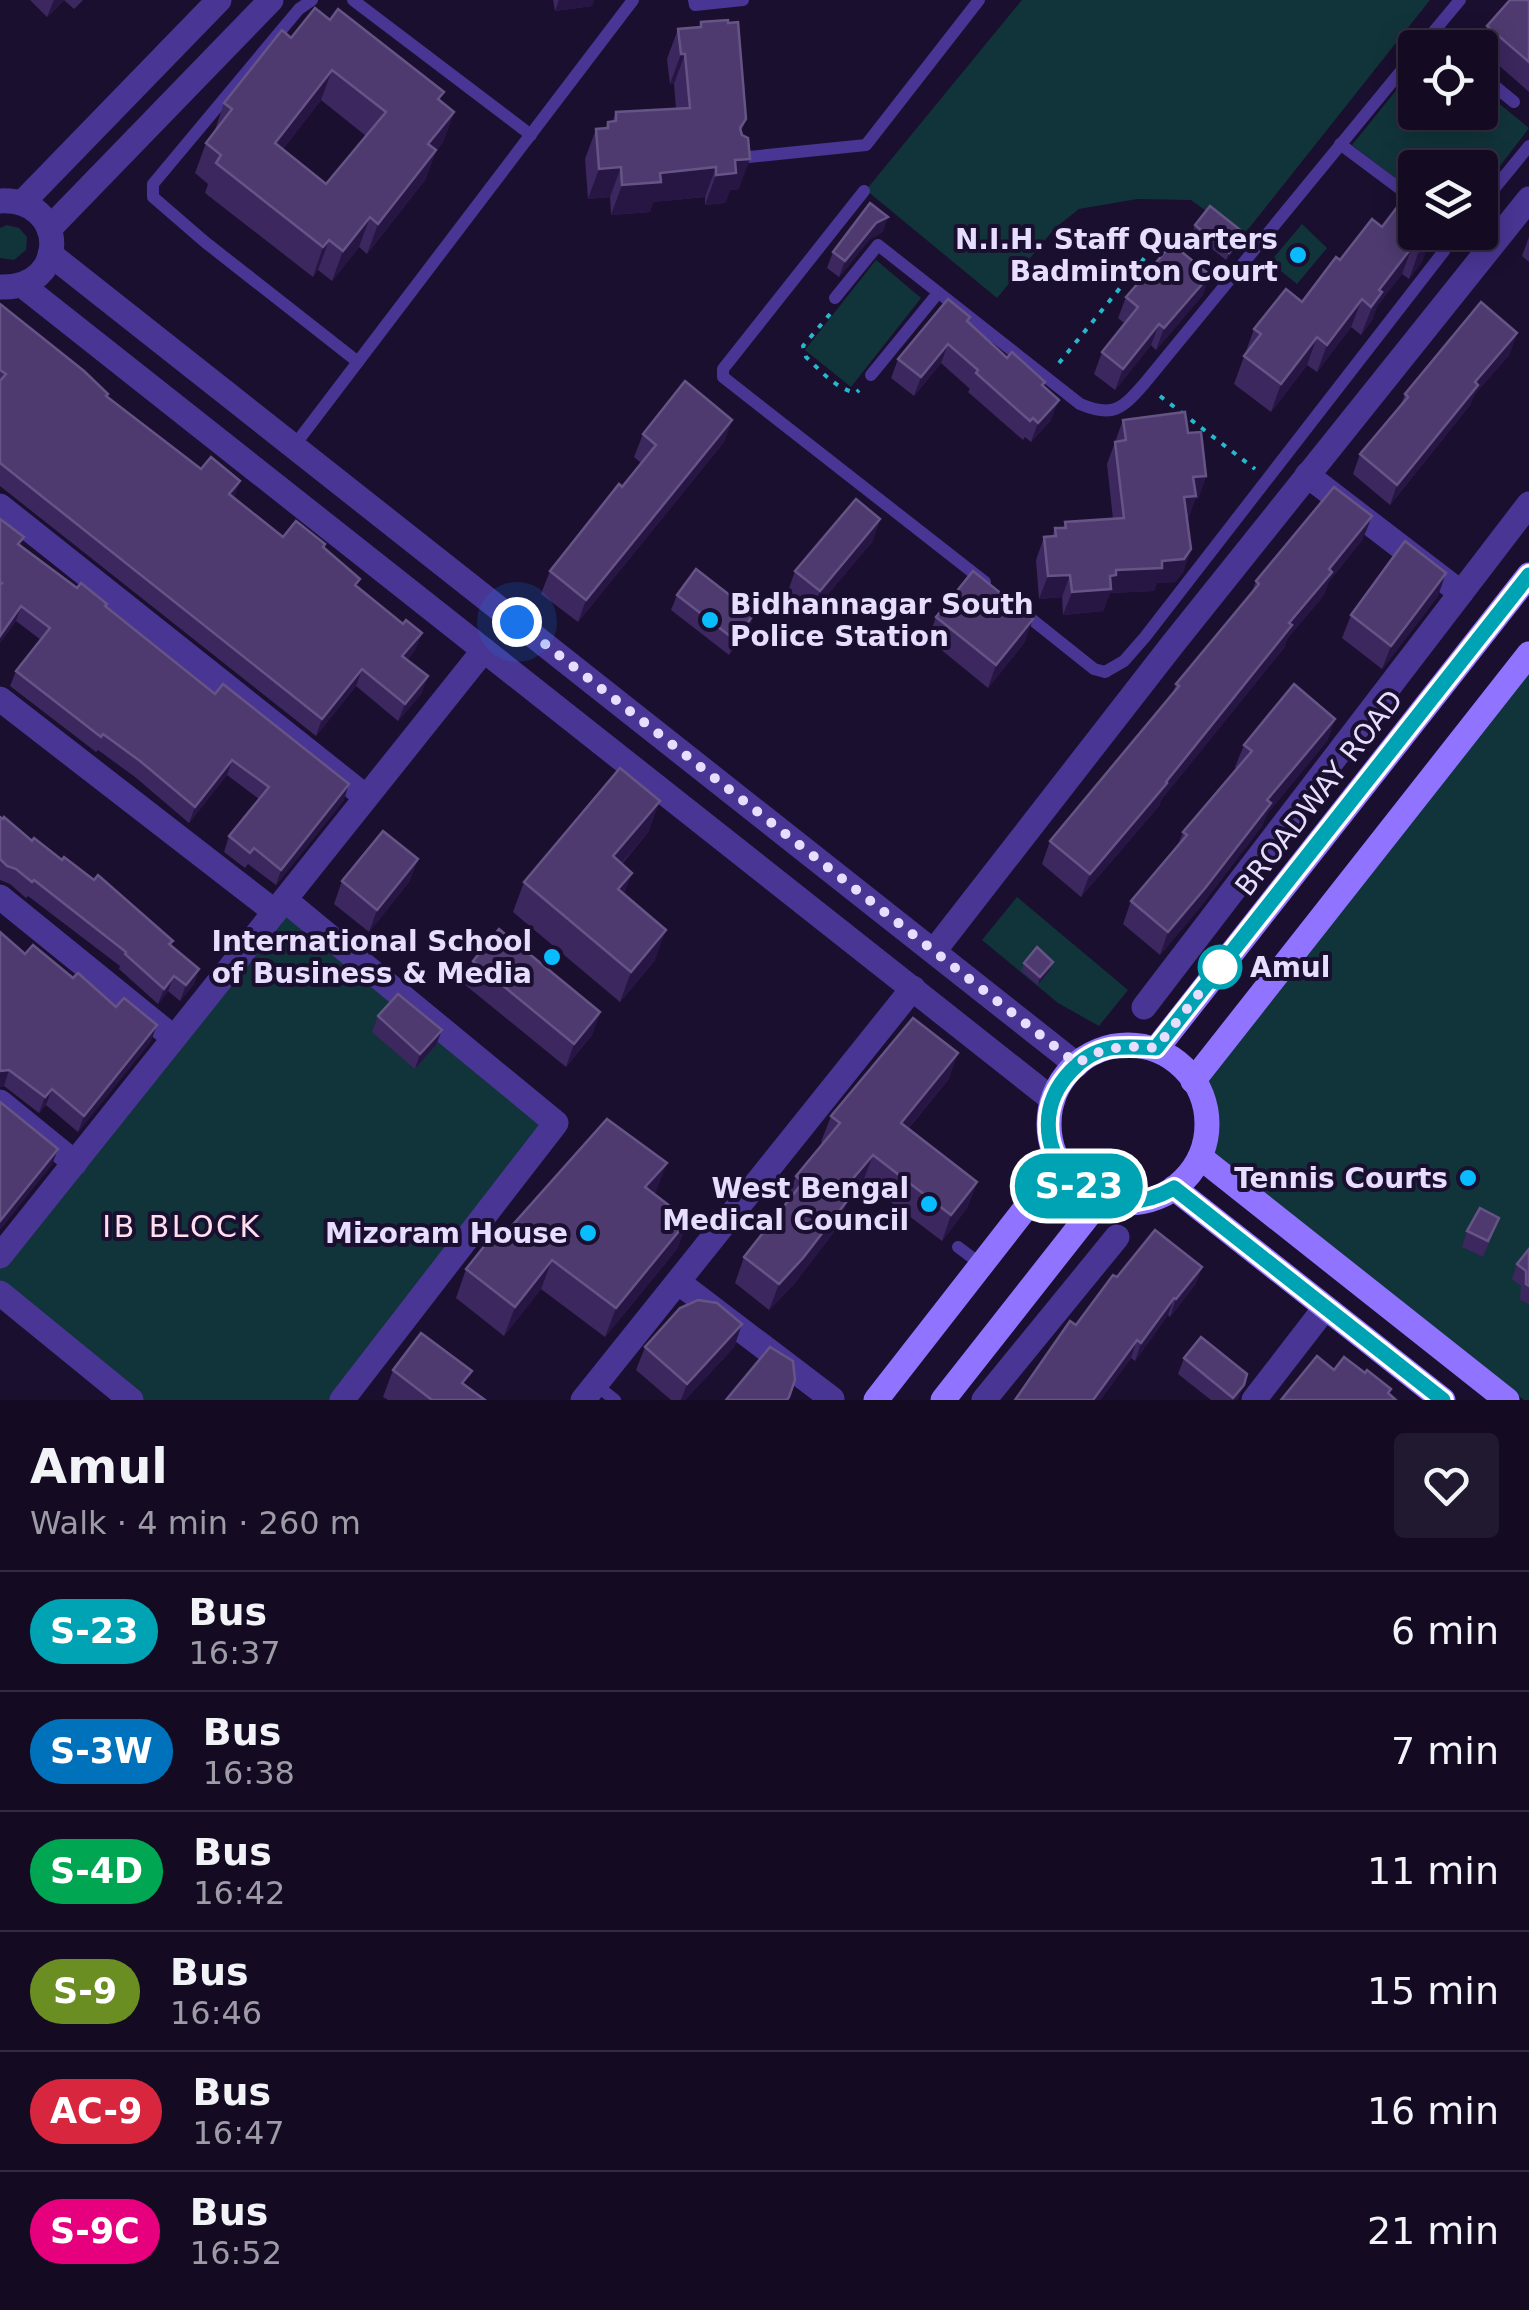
<!DOCTYPE html>
<html lang="en">
<head>
<meta charset="utf-8">
<style>
	body { margin:0; font-family:"DejaVu Sans",sans-serif; background:#211930; color:#f1f3f6; height:100vh; display:flex; flex-direction:column; font-size:38px; white-space:nowrap }
	* { box-sizing:border-box; margin:0 }
	p { font-size:32px; color:#9d9ba6 }
	.icon { flex:none; width:55px; height:55px; fill:none; stroke:currentColor; stroke-width:2; stroke-linecap:round; stroke-linejoin:round }
	.map { position:relative; height:1400px; overflow:hidden }
	.panel { display:flex; flex-direction:column; background:#140b23; flex:1 }
	.panel>* { flex:none }
	.badge { padding:0 20px; border-radius:32px; font-size:35px; line-height:65px }
	.tools { position:absolute; left:1398px; top:30px; display:grid; gap:20px }
	.tools a { display:grid; place-items:center; width:100px; height:100px; border-radius:10px; background:#140b23; box-shadow:0 5px 25px #0003,0 0 0 2px #332b41; font-size:50px }
	.you { position:absolute; width:50px; height:50px; margin:-25px; border:8px solid #fff; border-radius:50%; background:#1a73e8; box-shadow:0 0 0 15px #1a73e833 }
	.map>.badge { position:absolute; translate:-50% -50%; box-shadow:0 0 0 5px #fff }
	.round { display:grid; place-items:center; flex:none; width:105px; height:105px; border-radius:10px; background:#211930 }
	.overview { display:flex; align-items:center; justify-content:space-between; height:170px; padding:0 30px }
	h1 { font-size:48px; font-weight:600; line-height:75px }
	ul { padding:0; list-style:none }
	li { display:flex; align-items:center; gap:30px; height:120px; padding:0 30px; border-top:2px solid #332b41 }
	li div { flex:1 }
	li b { display:block; font-size:38px }
	li em { font-style:normal }
	li .badge { min-width:110px; font-weight:700; text-align:center }
	.map>svg:first-child { display:block }
</style>
</head>
<body>
<div class="map">
<svg width="1529" height="1400" viewBox="0 0 1529 1400">
	<rect width="100%" height="100%" fill="#1a0f2f"/>
	<g fill="#11343a">
		<path d="M1022,0H1430L1242,237L1191,200L1137,199L1079,209L1055,228L997,298L866,190Z"/>
		<path d="M1415,67V112H1480V88L1529,128L1480,192V168H1415V193L1352,145Z"/>
		<path d="M1302,224L1327,248L1297,284L1270,262Z"/>
		<path d="M7,225L19,228L27,237L26,250L14,260L0,258V228Z"/>
		<path d="M876,260L921,298L851,387L805,350Z"/>
		<path d="M1529,671V1400H1524L1212,1156L1215,1109L1204,1081Z"/>
		<path d="M1017,897L1128,990L1099,1026L1058,1003L982,940Z"/>
		<path d="M285,914L545,1124L330,1400H139L0,1291V1265Z"/>
	</g>
	<g fill="none" stroke-linecap="round" stroke-linejoin="round">
		<g stroke="#23bacd" stroke-width="4" stroke-dasharray="5 8" stroke-linecap="butt">
			<path d="M830,314L803,346L806,357C821,371 835,388 856,393L859,390"/>
			<path d="M1059,363L1155,245H1165L1172,251"/>
			<path d="M1160,396L1255,469"/>
		</g>
		<g stroke="#493593" stroke-width="12">
			<path d="M312,0L299,9L153,184V197L205,242L358,362"/>
			<path d="M353,0L531,135"/>
			<path d="M694,0L695,5L743,0"/>
			<path d="M1431,34L1448,48"/>
			<path d="M1420,48L1460,0"/>
			<path d="M1480,74L1514,102"/>
			<path d="M1340,144L1415,200"/>
			<path d="M739,158L866,145L979,0"/>
			<path d="M864,191L723,369V377L985,582"/>
			<path d="M1480,206L1529,146"/>
			<path d="M835,298L878,245L1080,404C1113,418 1122,409 1144,384L1415,54"/>
			<path d="M871,375L938,293"/>
			<path d="M294,446L633,0"/>
			<path d="M1020,610L1094,669L1105,672L1124,661L1145,637L1444,251L1449,232"/>
			<path d="M958,1247L982,1265"/>
			<path d="M596,1385L615,1400"/>
		</g>
		<g stroke="#493593" stroke-width="25">
			<path d="M1307,475L1461,593"/>
			<path d="M0,506L366,797"/>
			<path d="M0,699L275,912"/>
			<path d="M0,897L174,1038"/>
			<path d="M285,900L556,1123L342,1400"/>
			<path d="M934,951L1172,645L1529,199"/>
			<path d="M1144,1007L1529,504"/>
			<path d="M0,1102L75,1163"/>
			<path d="M0,1256L484,650"/>
			<path d="M678,1282L832,1399"/>
			<path d="M0,1293L131,1400"/>
			<path d="M583,1400L913,988"/>
			<path d="M984,1400L1117,1237"/>
			<path d="M1254,1400L1325,1308"/>
		</g>
		<g stroke="#493593" stroke-width="25">
			<path d="M0,201C68,197 70,290 0,287"/>
			<path d="M22,203L219,0"/>
			<path d="M49,229L271,0"/>
			<path d="M50,254L1077,1065"/>
			<path d="M22,285L1053,1100"/>
		</g>
		<g stroke="#9074ff" stroke-width="25">
			<circle cx="1128" cy="1124" r="79"/>
			<path d="M1157,1048L1529,575"/>
			<path d="M1193,1081L1529,654"/>
			<path d="M1200,1157L1507,1400"/>
			<path d="M1174,1188L1443,1400"/>
			<path d="M876,1400L1060,1164"/>
			<path d="M943,1400L1102,1198"/>
		</g>
	</g>
	<g fill="#3c275e" fill-rule="evenodd">
		<path d="M30,0H83L74,9L64,0L47,17Z"/>
		<path d="M553,0H594L592,6L555,11Z"/>
		<path d="M1529,0V92L1479,48L1487,26Z"/>
		<path d="M701,22L746,119L741,132L739,189L730,190L725,203L705,205V197L653,202L650,212L611,215L610,197L588,199L585,159L596,129L605,128L608,122H612L616,112L676,109L674,84H670L667,59L678,29L699,27Z"/>
		<path d="M291,38L441,101L454,112L443,142L436,151L425,180L367,254L359,247L332,281L318,270L313,277L205,193L208,184L195,173L206,143L214,133L224,103ZM321,100L366,136L326,184L283,149Z"/>
		<path d="M1398,206L1423,260L1409,279L1402,274L1377,306L1372,320L1361,335L1351,327L1317,372L1307,365L1271,412L1234,384L1254,329L1302,302L1340,260L1382,227Z"/>
		<path d="M1195,225L1244,233L1241,241L1226,260L1192,233Z"/>
		<path d="M883,232L870,239L839,277L827,268L833,252Z"/>
		<path d="M1529,237V262L1522,256Z"/>
		<path d="M1210,275L1202,296L1156,350L1151,345L1115,390L1094,374L1102,352L1124,323L1118,318L1126,297Z"/>
		<path d="M0,304L107,397L283,537L323,547L357,587L403,624L422,633L415,650L407,660L428,676L421,694L398,721L356,686L316,736L0,486Z"/>
		<path d="M970,317L968,323L1007,358L1045,382L1043,387L1051,420L1031,442L1025,437L1023,440L968,392L970,389L941,363L914,396L891,378L898,359Z"/>
		<path d="M1510,354L1474,395L1470,405L1390,505L1353,474L1360,454L1400,407L1405,394Z"/>
		<path d="M732,420L724,442L578,622L541,594L550,571L641,463L634,457L643,434Z"/>
		<path d="M1123,420L1188,433L1206,476L1198,499H1195L1188,519L1191,549L1183,572L1175,582L1157,583L1154,591L1110,593L1103,611L1063,615L1062,597L1039,599L1036,560L1044,537H1052L1055,528H1063L1065,522L1113,519L1107,464Z"/>
		<path d="M0,519L20,546L77,588L106,607L344,800L276,885L248,864L245,868L224,852L229,836L259,799L227,775L189,823L135,777L98,750L96,752L10,686L16,671L41,640L16,621L0,643Z"/>
		<path d="M880,519L872,542L811,614L787,594L795,571Z"/>
		<path d="M1363,539L1328,583L1324,595L1287,639L1284,648L1161,800L1159,806L1081,897L1042,864L1050,841L1173,693L1176,684L1251,594L1256,581Z"/>
		<path d="M677,595L754,614L749,629L729,655L671,610Z"/>
		<path d="M1438,596L1382,669L1342,638L1351,615Z"/>
		<path d="M936,617L1025,642L988,688L928,639Z"/>
		<path d="M1335,719L1327,741L1267,814L1262,826L1198,910L1160,955L1123,924L1131,901L1178,845L1183,832L1237,769L1235,767L1244,745Z"/>
		<path d="M0,817L173,941L171,946L199,969L194,984L180,1001L168,991L158,1004L119,969L120,966L28,896L26,898L10,884L0,880Z"/>
		<path d="M649,831L622,864L624,895L655,960L620,1002L513,912L524,882Z"/>
		<path d="M418,859L409,882L369,932L334,904L342,881Z"/>
		<path d="M0,932L25,954L151,1041L78,1132L46,1105L39,1113L4,1086L0,1087Z"/>
		<path d="M473,961L600,1012L592,1035L566,1067L464,984Z"/>
		<path d="M1024,963L1050,970L1038,985L1021,971Z"/>
		<path d="M378,1016L442,1030L436,1045L415,1069L372,1032Z"/>
		<path d="M949,1079L908,1129L977,1182L967,1208L942,1241L863,1181L847,1201L837,1228L794,1284L769,1310L735,1283L744,1257L786,1202L796,1176L823,1143L821,1142L831,1116Z"/>
		<path d="M656,1192L654,1194L688,1220L677,1249L605,1337L541,1289L504,1336L456,1298L466,1269L500,1239Z"/>
		<path d="M1467,1231L1493,1233L1483,1257L1462,1247Z"/>
		<path d="M1529,1249V1304L1520,1300L1521,1286L1512,1279L1517,1264Z"/>
		<path d="M1202,1267L1195,1285L1170,1317L1168,1315L1135,1361L1131,1358L1100,1400H1015L1117,1277Z"/>
		<path d="M742,1324L734,1347L685,1400H671L636,1370L645,1347Z"/>
		<path d="M1184,1358L1238,1400H1211L1178,1374Z"/>
		<path d="M393,1370L466,1386L485,1400H388L383,1397Z"/>
	</g>
	<g fill="#271544">
		<path d="M54,0H64L47,17Z"/>
		<path d="M559,0H594L592,6L555,11Z"/>
		<path d="M681,54H685L674,84H670Z"/>
		<path d="M332,70L321,100L264,173L275,143Z"/>
		<path d="M454,112L443,142L436,151L425,180L367,254L378,224L428,144Z"/>
		<path d="M750,159L739,189L730,190L725,203L705,205L716,175L735,160Z"/>
		<path d="M621,167L610,197L588,199L599,169Z"/>
		<path d="M716,167L705,197L653,202L650,212L611,215L622,185L660,173Z"/>
		<path d="M370,217L359,247L332,281L343,251Z"/>
		<path d="M888,217L883,232L870,239L839,277L845,261L876,223Z"/>
		<path d="M1244,233L1241,241L1226,260L1229,253Z"/>
		<path d="M1433,233L1423,260L1409,279L1419,251Z"/>
		<path d="M329,240L318,270L313,277L323,247Z"/>
		<path d="M1412,247L1402,274L1377,306L1372,320L1361,335L1379,290Z"/>
		<path d="M1210,275L1202,296L1156,350L1164,328Z"/>
		<path d="M1362,299L1351,327L1317,372L1327,345Z"/>
		<path d="M1159,324L1151,345L1115,390L1123,369Z"/>
		<path d="M1517,333L1510,354L1474,395L1470,405L1390,505L1397,485L1475,382Z"/>
		<path d="M1317,337L1307,365L1271,412L1281,384Z"/>
		<path d="M948,344L941,363L914,396L921,377Z"/>
		<path d="M1059,400L1051,420L1031,442L1038,423Z"/>
		<path d="M732,420L724,442L578,622L586,600Z"/>
		<path d="M1206,476L1198,499H1195L1188,519L1184,497L1193,477Z"/>
		<path d="M240,481L234,498L229,494Z"/>
		<path d="M1372,516L1363,539L1328,583L1324,595L1287,639L1284,648L1161,800L1159,806L1081,897L1090,874L1166,782Z"/>
		<path d="M880,519L872,542L811,614L820,591Z"/>
		<path d="M1191,549L1183,572L1175,582L1157,583L1154,591L1110,593L1103,611L1063,615L1072,592L1110,576L1116,570L1162,561Z"/>
		<path d="M1446,573L1438,596L1382,669L1391,646Z"/>
		<path d="M1070,575L1062,597L1039,599L1048,576Z"/>
		<path d="M21,606L16,621L0,643V636Z"/>
		<path d="M754,614L749,629L729,655L735,640Z"/>
		<path d="M1033,619L1025,642L988,688L996,665Z"/>
		<path d="M422,633L415,650L396,673L402,656Z"/>
		<path d="M362,669L356,686L316,736L322,719Z"/>
		<path d="M428,676L421,694L398,721L405,704Z"/>
		<path d="M1335,719L1327,741L1267,814L1262,826L1198,910L1160,955L1168,932L1267,800Z"/>
		<path d="M232,760L227,775L189,823L195,807Z"/>
		<path d="M349,784L344,800L276,885L281,870Z"/>
		<path d="M660,801L649,831L602,886L613,856Z"/>
		<path d="M418,859L409,882L369,932L377,910Z"/>
		<path d="M632,873L621,903L618,889Z"/>
		<path d="M666,930L655,960L620,1002L631,972Z"/>
		<path d="M1053,962L1050,970L1038,985L1040,977Z"/>
		<path d="M199,969L194,984L180,1001L186,985Z"/>
		<path d="M174,976L168,991L158,1004L164,989Z"/>
		<path d="M600,1012L592,1035L566,1067L574,1044Z"/>
		<path d="M157,1025L151,1041L78,1132L84,1116Z"/>
		<path d="M442,1030L436,1045L415,1069L420,1054Z"/>
		<path d="M958,1053L949,1079L891,1149L901,1123Z"/>
		<path d="M9,1070L4,1086L0,1087V1071Z"/>
		<path d="M52,1089L46,1105L39,1113L45,1097Z"/>
		<path d="M58,1149L52,1165L0,1230V1221Z"/>
		<path d="M873,1155L863,1181L830,1222L839,1195Z"/>
		<path d="M667,1163L656,1192L634,1216L645,1187Z"/>
		<path d="M977,1182L967,1208L942,1241L951,1215Z"/>
		<path d="M847,1201L837,1228L794,1284L769,1310L779,1284Z"/>
		<path d="M688,1220L677,1249L605,1337L616,1308Z"/>
		<path d="M552,1260L541,1289L504,1336L515,1307Z"/>
		<path d="M1202,1267L1195,1285L1170,1317L1176,1299Z"/>
		<path d="M1174,1298L1168,1315L1135,1361L1141,1343Z"/>
		<path d="M742,1324L734,1347L685,1400H681L687,1384Z"/>
		<path d="M1137,1340L1131,1358L1100,1400H1093Z"/>
		<path d="M1244,1385L1238,1400H1233V1398Z"/>
	</g>
	<g fill="#4e3a6f" stroke="#665486" stroke-width="2.5" fill-rule="evenodd">
		<path d="M1510,0H1529V62L1487,26Z"/>
		<path d="M315,8L330,20L338,9L444,92L438,99L454,112L428,144L436,150L378,224L370,217L343,251L329,240L323,247L216,163L221,155L206,143L232,109L224,103L282,30L291,38ZM332,70L386,112L326,184L275,143Z"/>
		<path d="M728,20V23L738,22L746,119L740,128L742,135L748,138L750,159L735,160L736,173L716,175V167L660,173L661,182L622,185L621,167L599,169L596,129L608,128V122L616,121V112L690,108L685,54H681L678,29L701,27V22Z"/>
		<path d="M870,203L888,217L876,223L845,261L833,252Z"/>
		<path d="M1210,206L1244,233L1229,253L1195,225Z"/>
		<path d="M1398,206L1415,219V232L1433,233L1419,251L1412,247L1379,290L1382,292L1371,307L1362,299L1327,345L1317,337L1281,384L1244,356L1261,334L1254,329L1286,289L1302,302L1336,257L1340,260L1372,219L1382,227Z"/>
		<path d="M1172,244L1210,275L1164,328L1159,324L1123,369L1102,352L1138,307L1126,297Z"/>
		<path d="M948,299L970,317L967,321L1007,358L1012,352L1045,382L1042,385L1059,400L1038,423L1033,418L1030,421L976,373L978,370L948,344L921,377L898,359Z"/>
		<path d="M1481,302L1517,333L1475,382L1478,385L1397,485L1360,454L1408,397L1405,394Z"/>
		<path d="M0,304L84,371L108,394L106,396L201,469L211,457L240,481L229,494L283,537L296,521L325,544L323,547L360,579L355,585L403,624L406,620L422,633L402,656L428,676L405,704L362,669L322,719L0,463V381L6,374L0,370Z"/>
		<path d="M685,381L732,420L586,600L550,571L619,484L622,487L656,445L643,434Z"/>
		<path d="M1185,412L1188,433L1201,432L1206,476L1193,477L1196,496L1184,497L1191,549L1184,559L1162,561V568L1116,570V575L1110,576L1111,589L1072,592L1070,575L1048,576L1044,537L1056,536L1055,528H1066L1065,522L1124,518L1115,442L1126,440L1123,420Z"/>
		<path d="M1334,487L1372,516L1329,569L1332,572L1289,623L1292,625L1166,782L1167,783L1090,874L1050,841L1179,686L1176,684L1259,584L1256,581Z"/>
		<path d="M856,499L880,519L820,591L795,571Z"/>
		<path d="M0,519L24,537L18,544L77,588L81,583L107,604L105,606L215,694L223,684L349,784L281,870L254,848L250,853L229,836L269,787L232,760L195,807L140,761L103,734L101,737L16,671L50,628L21,606L0,636V585L2,583L0,582Z"/>
		<path d="M1405,541L1446,573L1391,646L1351,615Z"/>
		<path d="M696,569L754,614L735,640L677,595Z"/>
		<path d="M973,571L1033,619L996,665L936,617Z"/>
		<path d="M1294,684L1335,719L1267,800L1271,803L1206,887L1168,932L1131,901L1187,835L1183,832L1252,751L1244,745Z"/>
		<path d="M620,768L660,801L613,856L632,873L618,889L666,930L631,972L524,882Z"/>
		<path d="M0,817L3,819L4,817L32,841L34,838L62,860L64,857L94,880L98,875L173,941L169,944L199,969L186,985L174,976L164,989L125,954L126,952L34,880L32,882L16,869L7,866L0,859Z"/>
		<path d="M383,831L418,859L377,910L342,881Z"/>
		<path d="M499,929L600,1012L574,1044L473,961Z"/>
		<path d="M0,932L25,954L33,945L73,978L78,973L116,1007L124,998L157,1025L84,1116L52,1089L45,1097L9,1070L0,1071Z"/>
		<path d="M1037,947L1053,962L1040,977L1024,963Z"/>
		<path d="M398,994L442,1030L420,1054L378,1016Z"/>
		<path d="M913,1018L958,1053L901,1123L977,1182L951,1215L873,1155L839,1195L847,1201L803,1258L779,1284L744,1257L803,1182L796,1176L840,1123L831,1116Z"/>
		<path d="M0,1102L58,1149L0,1221Z"/>
		<path d="M607,1119L667,1163L645,1187L688,1220L616,1308L552,1260L515,1307L466,1269L494,1234L500,1239Z"/>
		<path d="M1480,1208L1499,1218L1488,1241L1467,1231Z"/>
		<path d="M1155,1230L1202,1267L1176,1299L1174,1298L1141,1343L1137,1340L1093,1400H1015L1070,1321L1076,1325L1113,1275L1117,1277Z"/>
		<path d="M1529,1249V1286L1526,1284V1271L1517,1264Z"/>
		<path d="M698,1300L717,1303L742,1324L687,1384L645,1347L680,1308Z"/>
		<path d="M421,1333L472,1371L462,1383L485,1400H432L393,1370Z"/>
		<path d="M1201,1337L1247,1374L1244,1385L1233,1398L1184,1358Z"/>
		<path d="M770,1347L793,1361L795,1380L789,1397L787,1400H726Z"/>
		<path d="M1317,1356L1334,1370L1344,1357L1365,1373L1367,1370L1391,1389L1388,1393L1396,1400H1281Z"/>
	</g>
	<g fill="none" stroke-linecap="round" stroke-linejoin="round">
		<defs>
			<path id="line" d="M1443,1400L1174,1188C1087,1238 1008,1137 1071,1071C1081,1060 1095,1051 1110,1048C1126,1046 1141,1047 1156,1048L1529,575"/>
		</defs>
		<use href="#line" stroke="#fff" stroke-width="22"/>
		<use href="#line" stroke="#00a3b4" stroke-width="15"/>
		<path stroke="#e7ddff" stroke-width="10" stroke-dasharray="0 18" d="M517,622L1077,1064C1101,1046 1127,1045 1156,1048L1220,967"/>
	</g>
	<g fill="#09bbff" stroke="#1a0f2f" stroke-width="4">
		<circle cx="1298" cy="255" r="10"/>
		<circle cx="710" cy="620" r="10"/>
		<circle cx="552" cy="957" r="10"/>
		<circle cx="1468" cy="1178" r="10"/>
		<circle cx="929" cy="1204" r="10"/>
		<circle cx="588" cy="1233" r="10"/>
	</g>
	<circle fill="#fff" stroke="#00a3b4" stroke-width="5" cx="1220" cy="967" r="20"/>
	<g text-anchor="middle" dominant-baseline="central" stroke-width="8" stroke-linejoin="round" paint-order="stroke">
		<g font-size="28" font-weight="bold" fill="#e7ddff" stroke="#1a0f2f" text-anchor="end">
			<text x="1278" y="239">N.I.H. Staff Quarters<tspan x="1278" dy="32">Badminton Court</tspan></text>
			<text x="730" y="604" text-anchor="start">Bidhannagar South<tspan x="730" dy="32">Police Station</tspan></text>
			<text x="532" y="941">International School<tspan x="532" dy="32">of Business &amp; Media</tspan></text>
			<text x="1448" y="1178">Tennis Courts</text>
			<text x="909" y="1188">West Bengal<tspan x="909" dy="32">Medical Council</tspan></text>
			<text x="568" y="1233">Mizoram House</text>
		</g>
		<g font-size="28" fill="#e7ddff" stroke="#1a0f2f">
			<text transform="translate(1319 793) rotate(-52)">BROADWAY ROAD</text>
		</g>
		<g font-size="28" font-weight="bold" fill="#e7ddff" stroke="#1a0f2f" text-anchor="start">
			<text x="1250" y="967">Amul</text>
		</g>
		<g font-size="30" letter-spacing="2.5" fill="#ffdfee" stroke="#1a0f2f">
			<text x="182" y="1226">IB BLOCK</text>
		</g>
	</g>
</svg>
<div class="tools">
<a><svg class="icon" aria-label="locate" viewBox="0 0 24 24"><circle cx="12" cy="12" r="6"/><path d="M12 2v4M12 18v4M2 12h4M18 12h4"/></svg></a>
<a><svg class="icon" aria-label="layers" viewBox="0 0 24 24"><path d="M12 4l9 5-9 5-9-5zM3 14l9 5 9-5"/></svg></a>
</div>
<div class="you" style="left:517px;top:622px"></div>
<b class="badge" style="left:1079px;top:1186px;background:#00a3b4;color:#fff">S-23</b>
</div>
<section class="panel">
<div class="overview"><div><h1>Amul</h1><p>Walk · 4 min · 260 m</p></div><a class="round"><svg class="icon" aria-label="heart" viewBox="0 0 24 24"><path d="M12 20l-8-8c-3-5 5-10 8-4 3-6 11-1 8 4z"/></svg></a></div>
<ul>
<li><span class="badge" style="background:#00a3b4;color:#fff">S-23</span><div><b>Bus</b><p>16:37</p></div><em>6 min</em></li>
<li><span class="badge" style="background:#0072bc;color:#fff">S-3W</span><div><b>Bus</b><p>16:38</p></div><em>7 min</em></li>
<li><span class="badge" style="background:#00a651;color:#fff">S-4D</span><div><b>Bus</b><p>16:42</p></div><em>11 min</em></li>
<li><span class="badge" style="background:#6b8e23;color:#fff">S-9</span><div><b>Bus</b><p>16:46</p></div><em>15 min</em></li>
<li><span class="badge" style="background:#d7263d;color:#fff">AC-9</span><div><b>Bus</b><p>16:47</p></div><em>16 min</em></li>
<li><span class="badge" style="background:#e6007e;color:#fff">S-9C</span><div><b>Bus</b><p>16:52</p></div><em>21 min</em></li>
</ul>
</section>
</body>
</html>
